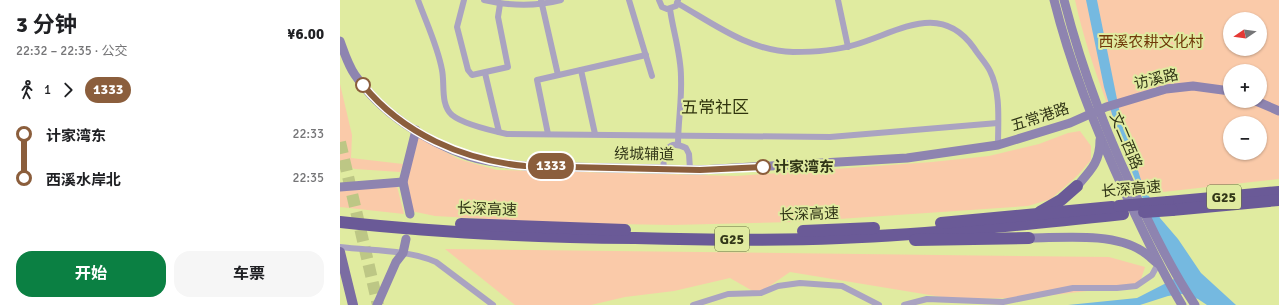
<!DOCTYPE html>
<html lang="zh">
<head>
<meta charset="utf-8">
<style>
	body { margin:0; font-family:Signika,"Noto Sans SC",sans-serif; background:#f6f6f6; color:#202124; height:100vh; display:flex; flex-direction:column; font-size:15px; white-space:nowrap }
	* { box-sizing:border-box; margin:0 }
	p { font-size:13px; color:#757577 }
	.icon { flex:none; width:22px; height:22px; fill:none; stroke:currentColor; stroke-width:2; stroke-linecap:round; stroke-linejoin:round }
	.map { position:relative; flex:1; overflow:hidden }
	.side { display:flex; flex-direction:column; background:#fff; width:340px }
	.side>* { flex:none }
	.badge { padding:0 8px; border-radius:13px; font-size:14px; line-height:26px }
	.needle { width:26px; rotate:257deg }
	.controls { position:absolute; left:883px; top:12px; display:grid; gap:8px }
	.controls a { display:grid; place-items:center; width:44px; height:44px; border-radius:50%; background:#fff; box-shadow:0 1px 3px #0004; font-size:20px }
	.map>.badge { position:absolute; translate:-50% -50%; box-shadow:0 0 0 2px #fff }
	.legs { display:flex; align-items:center; gap:6px; height:44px; padding:0 16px; font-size:13px }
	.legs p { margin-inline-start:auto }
	.overview { display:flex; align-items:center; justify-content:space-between; height:68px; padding:0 16px }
	h1 { font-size:22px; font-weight:700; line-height:30px }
	.primary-button { display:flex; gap:8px; margin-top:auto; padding:8px 16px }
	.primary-button a { flex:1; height:46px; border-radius:16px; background:#0b8043; color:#fff; font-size:16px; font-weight:700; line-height:46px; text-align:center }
	.primary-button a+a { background:#f6f6f6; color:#202124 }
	ul { padding:0 16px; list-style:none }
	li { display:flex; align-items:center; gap:14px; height:44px; font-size:15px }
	li i { display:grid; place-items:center; width:6px; height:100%; margin:0 5px; background:currentColor }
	li i::after { content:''; width:10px; height:10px; margin:-5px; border:3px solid; border-radius:50%; background:#fff }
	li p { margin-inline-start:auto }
	li:first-child i { background:linear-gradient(#0000 50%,currentColor 0) }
	li:last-child i { background:linear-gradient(currentColor 50%,#0000 0) }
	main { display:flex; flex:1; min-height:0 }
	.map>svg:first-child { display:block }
</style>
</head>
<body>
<main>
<section class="side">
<div class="overview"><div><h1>3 分钟</h1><p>22:32 – 22:35 · 公交</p></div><b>¥6.00</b></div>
<div class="legs"><svg class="icon" aria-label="walk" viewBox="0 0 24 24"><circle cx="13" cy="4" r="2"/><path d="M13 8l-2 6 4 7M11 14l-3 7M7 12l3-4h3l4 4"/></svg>1<svg class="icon" aria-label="forward" viewBox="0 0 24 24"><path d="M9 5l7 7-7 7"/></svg><b class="badge" style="background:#8b5e3c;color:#fff">1333</b></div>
<ul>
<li><i style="color:#8b5e3c"></i><b>计家湾东</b><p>22:33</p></li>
<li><i style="color:#8b5e3c"></i><b>西溪水岸北</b><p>22:35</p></li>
</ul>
<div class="primary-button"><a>开始</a><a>车票</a></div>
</section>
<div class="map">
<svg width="939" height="305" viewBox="0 0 939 305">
	<rect width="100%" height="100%" fill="#e0eba0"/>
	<g fill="#facaa9" fill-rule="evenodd">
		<path d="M735,0H939V179L805,194C778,131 750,68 735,0ZM890,19H920V49H890ZM890,71H920V101H890ZM890,123H920V153H890Z"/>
		<path d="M0,84L12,135L11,158L63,164L60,172L15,169L0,164Z"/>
		<path d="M740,131L751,146V160L738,175L711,199L688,206L455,222L332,225L219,223L95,216L71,211L66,182L78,136L118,159L157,170L396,176L592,162L649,156L699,144L728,133Z"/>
		<path d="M57,186L64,214L0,207V190Z"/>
		<path d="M105,249L769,257L805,267L799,285L687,298L614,299L450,272L418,294L390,278L334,291L285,297L251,305H175Z"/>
	</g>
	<path fill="#75b9e0" d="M746,0H757L779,109L801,180L820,218L838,239L861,273L896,305H867L858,299L842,294L828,296L800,305H728L797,298L836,278L838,271L813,223L781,145L764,87Z"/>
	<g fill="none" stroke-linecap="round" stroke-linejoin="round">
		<path stroke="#bdc785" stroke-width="12" stroke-dasharray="12 6" stroke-linecap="butt" d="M0,142L38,305"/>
		<g stroke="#aaa3c1" stroke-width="6">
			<path d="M78,0C86,22 98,47 102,70C105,84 100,104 112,115C123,124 153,131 167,134L490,137L658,123"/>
			<path d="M124,0L117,27L128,70L132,75L168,67L158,17L160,4"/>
			<path d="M144,0C170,6 194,7 221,0"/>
			<path d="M201,0L218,75"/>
			<path d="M289,0L312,76"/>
			<path d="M319,0L322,7L327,9L336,6L338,0"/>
			<path d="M498,0L508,47"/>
			<path d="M337,3C374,24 409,51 453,52C474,52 494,51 514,45C557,33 600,0 634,48C639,56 646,63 650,71C661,93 658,121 658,145"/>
			<path d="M330,9C333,31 341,54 341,77C342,100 338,122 338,145"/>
			<path d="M241,70L255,134"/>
			<path d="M145,73L159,132"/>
			<path d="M208,134L197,80L306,55"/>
			<path d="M324,169C322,154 327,138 346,148L349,154L350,169"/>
			<path d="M0,247C32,251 66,249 96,262L153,305"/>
			<path d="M353,305L388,294L421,293L438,286L460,283L502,286L539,305"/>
			<path d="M564,305L587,299L663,302L733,288H777L796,286L812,275L818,264"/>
		</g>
		<g stroke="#8e84b0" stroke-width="9">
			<path d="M714,0C731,68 757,133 787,197C804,234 821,270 842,305"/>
			<path d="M724,0C743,74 770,144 804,212C819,244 835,275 855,305"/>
			<path d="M0,41C4,52 8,65 15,75C41,113 85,141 128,156C146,162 166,164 185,166L360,170L567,158L658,145L730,123L766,107L826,89L853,86L890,91"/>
			<path d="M916,101L939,111"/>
			<path d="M737,186C751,170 760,162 760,140"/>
			<path d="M0,187L63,182"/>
			<path d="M70,214L63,182L76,130"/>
			<path d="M689,238C722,238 773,232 802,251C807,254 812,259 817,263"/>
			<path d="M37,305L56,262L63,253L66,239"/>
		</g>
		<path stroke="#7b6da2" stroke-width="10" d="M0,252L13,305"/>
		<g stroke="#6a5a97" stroke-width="12">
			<path d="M828,202L939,192"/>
			<path d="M832,210L939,200"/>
			<path d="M700,212L721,200L737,186"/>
			<path d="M0,222C98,233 196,237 295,238C363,240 432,241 500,238C595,234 689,224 783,214"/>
			<path d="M601,223L772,207"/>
			<path d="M121,224L285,230"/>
			<path d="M463,231L534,228"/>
			<path d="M575,240L689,238"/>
		</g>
		<g stroke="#6a5a97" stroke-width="12">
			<path d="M779,206L828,202"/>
			<path d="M804,212L832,210"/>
		</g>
	</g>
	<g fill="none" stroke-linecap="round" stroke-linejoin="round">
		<defs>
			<path id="line-1" d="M23,85C63,134 123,160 185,166L360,170L423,167"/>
		</defs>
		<use href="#line-1" stroke="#fff" stroke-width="9"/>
		<use href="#line-1" stroke="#8b5e3c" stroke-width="6"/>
	</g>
	<g fill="#fff" stroke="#8b5e3c" stroke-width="2">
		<circle cx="23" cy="85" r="7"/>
		<circle cx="423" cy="167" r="7"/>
	</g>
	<g text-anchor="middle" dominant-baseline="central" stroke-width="4" stroke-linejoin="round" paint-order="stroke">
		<g fill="#e0eba0" stroke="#666c40" stroke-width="1">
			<rect x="867" y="185" width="34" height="24" rx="3"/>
			<rect x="375" y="227" width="34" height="24" rx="3"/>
		</g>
		<g font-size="14" font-weight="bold" fill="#313517">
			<text x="884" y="197">G25</text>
			<text x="392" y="239">G25</text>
		</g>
		<g font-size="15" fill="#713a0a" stroke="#e0eba0">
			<text x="811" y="42">西溪农耕文化村</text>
		</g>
		<g font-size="15" fill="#313517" stroke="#e0eba0">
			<text transform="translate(816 79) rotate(-13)">访溪路</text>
			<text transform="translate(700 117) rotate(-18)">五常港路</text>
			<text transform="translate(786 141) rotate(67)">文二西路</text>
			<text transform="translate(304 154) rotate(1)">绕城辅道</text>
			<text transform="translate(791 189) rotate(-5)">长深高速</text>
			<text transform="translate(147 209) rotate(2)">长深高速</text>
			<text transform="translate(469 214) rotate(-2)">长深高速</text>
		</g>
		<g font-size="15" font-weight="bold" fill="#313517" stroke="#e0eba0" text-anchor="start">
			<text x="434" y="167">计家湾东</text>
		</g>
		<g font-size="17" fill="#2f330d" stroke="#e0eba0">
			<text x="375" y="107">五常社区</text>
		</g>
	</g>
</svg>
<div class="controls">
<a><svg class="needle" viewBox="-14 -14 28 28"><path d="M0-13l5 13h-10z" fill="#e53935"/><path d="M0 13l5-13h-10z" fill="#757577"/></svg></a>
<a>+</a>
<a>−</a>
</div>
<b class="badge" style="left:211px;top:166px;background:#8b5e3c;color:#fff">1333</b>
</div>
</main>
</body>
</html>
